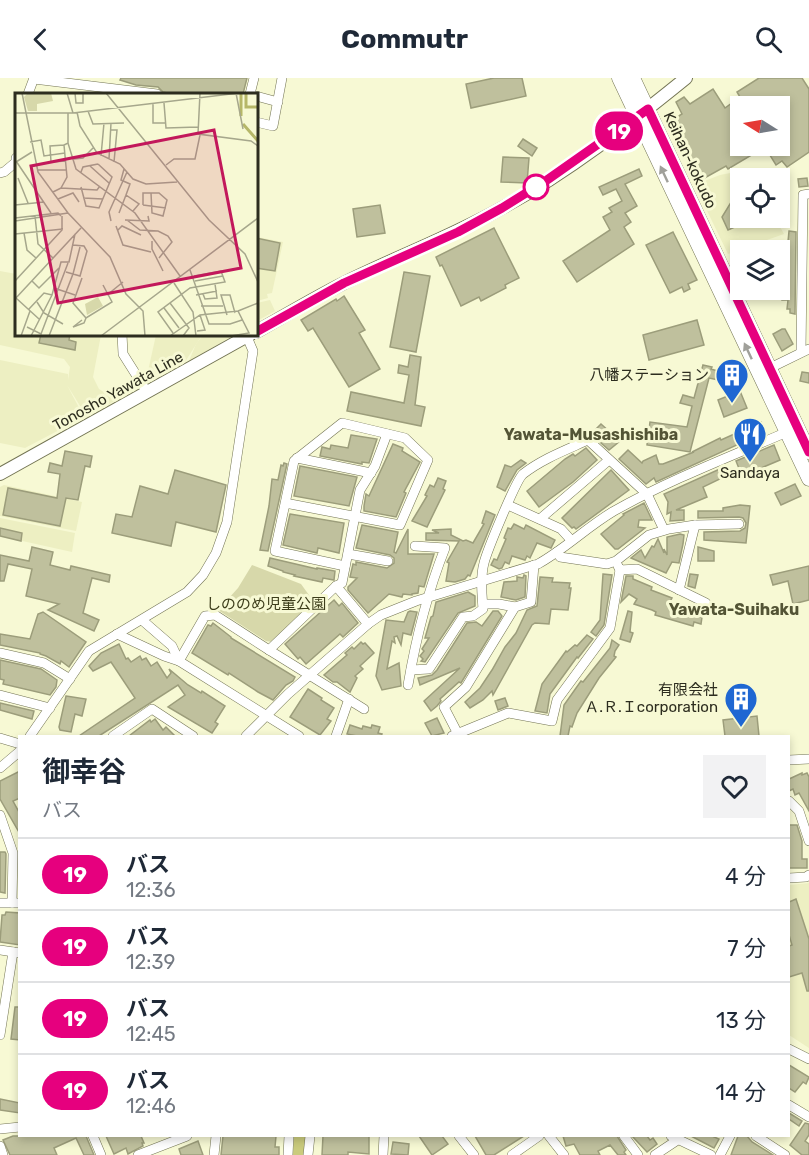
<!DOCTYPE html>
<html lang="ja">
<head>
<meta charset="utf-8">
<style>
	body { margin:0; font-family:Rubik,"Noto Sans JP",sans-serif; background:#f2f2f3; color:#1f2937; height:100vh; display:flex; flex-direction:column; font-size:22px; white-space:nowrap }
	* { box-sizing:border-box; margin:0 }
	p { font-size:20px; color:#747a83 }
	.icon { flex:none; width:33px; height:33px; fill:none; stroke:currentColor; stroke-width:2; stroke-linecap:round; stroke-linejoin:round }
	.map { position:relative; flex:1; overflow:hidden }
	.sheet { position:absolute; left:18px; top:657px; width:772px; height:402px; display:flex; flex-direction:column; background:#fff; border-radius:0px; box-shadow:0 3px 9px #0003 }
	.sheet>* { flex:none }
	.badge { padding:0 12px; border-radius:20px; font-size:21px; line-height:39px }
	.needle { width:39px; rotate:281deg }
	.buttons { position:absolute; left:730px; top:18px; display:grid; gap:12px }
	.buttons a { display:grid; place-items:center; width:60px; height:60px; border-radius:0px; background:#fff; box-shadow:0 3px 9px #0003; font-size:30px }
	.map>.badge { position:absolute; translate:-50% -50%; box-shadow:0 0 0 3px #fff }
	.round { display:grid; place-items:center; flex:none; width:63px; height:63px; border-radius:0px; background:#f2f2f3 }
	.headline { display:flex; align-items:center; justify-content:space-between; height:102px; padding:0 24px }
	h1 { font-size:28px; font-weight:700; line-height:45px }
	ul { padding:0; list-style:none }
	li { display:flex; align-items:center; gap:18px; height:72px; padding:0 24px; border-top:2px solid #e0e1e3 }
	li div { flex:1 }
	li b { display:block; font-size:22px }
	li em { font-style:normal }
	li .badge { min-width:66px; font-weight:700; text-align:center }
	header { display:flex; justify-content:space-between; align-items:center; height:78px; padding:0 24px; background:#fff; font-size:27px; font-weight:700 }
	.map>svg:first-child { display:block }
</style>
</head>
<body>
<header><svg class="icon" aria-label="back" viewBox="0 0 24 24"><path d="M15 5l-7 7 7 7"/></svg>Commutr<svg class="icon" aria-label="search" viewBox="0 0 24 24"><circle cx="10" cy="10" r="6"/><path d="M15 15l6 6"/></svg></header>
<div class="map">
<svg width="809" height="1077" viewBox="0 0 809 1077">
	<rect width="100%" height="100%" fill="#f7f9d4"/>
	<g fill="#edefc2">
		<path d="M735,94L753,98L755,100H741V140H775L784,156L728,176L696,110L702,104L720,97Z"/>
		<path d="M257,159L283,164L272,215L267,216L268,220L257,223Z"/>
		<path d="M0,193L16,196V256L101,257L93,299L99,311L116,322L87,339L67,307L84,339L25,370L0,365V282L68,296V302L70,289L64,281L0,267Z"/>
		<path d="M270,222L275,233L257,243V225Z"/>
		<path d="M156,257H202L185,284L164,298L148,293Z"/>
		<path d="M203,257V256L234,257L189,283L196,266Z"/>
		<path d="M4,407L82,424L76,453L0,438V409Z"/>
		<path d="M0,440L75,455L72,474L0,458Z"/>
		<path d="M809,805V970L789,957V807Z"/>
	</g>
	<path fill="#d7d8aa" d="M252,487L301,506L314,524L272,564L266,563L218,532L238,510Z"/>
	<path fill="#cacb7d" d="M294,1058H307L305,1077H293Z"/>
	<g fill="#bfc09d" stroke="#9c9d7b" stroke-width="1.5" fill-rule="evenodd">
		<path d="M121,0H247L243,16H172L163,14L158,9L136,7L120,2Z"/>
		<path d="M494,0H522L526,18L471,30L466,6Z"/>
		<path d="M759,0H802L809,11V74L787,89L782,83L776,87L765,69L728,91L726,88L701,102L666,46L682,36L676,24L684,19L690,26L713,11L725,30L740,19L737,14ZM741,28H780V68H741Z"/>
		<path d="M523,61L537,70L532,78L518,68Z"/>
		<path d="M503,79L529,80L527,105L501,104Z"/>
		<path d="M639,91L642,98L625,106L637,128L625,135L631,144L624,149L634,166L577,204L563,183L610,152L603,139L612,134L609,130L622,123L616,111L603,117L599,109Z"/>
		<path d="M807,100L808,108L799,109L798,101Z"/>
		<path d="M741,108V140H755L728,152L722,139Z"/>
		<path d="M380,127L385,155L357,159L353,131Z"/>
		<path d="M494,150L519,200L505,207L506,210L481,223L479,219L461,228L442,187L440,188L436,179Z"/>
		<path d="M789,153L796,154L795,236L790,235V231H787L788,222H782V218H780L783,195H785Z"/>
		<path d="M673,154L697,202L688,206L690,211L684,214L682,209L670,215L646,167Z"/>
		<path d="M256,160L280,165L275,193L256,190Z"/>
		<path d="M404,194L430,198L416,274L390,269Z"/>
		<path d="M344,218L365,252L359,255L380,291L349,309L313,250L308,253L301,242L336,221L337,223Z"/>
		<path d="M697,242L704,267L649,282L643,257Z"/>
		<path d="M782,251H785L793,266L782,273L773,256Z"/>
		<path d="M41,256H70L69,262L76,264L75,272L39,265Z"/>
		<path d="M410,277L421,279L415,327L425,329L421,348L347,333L351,314L404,325L409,297L398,295L399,287L408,289Z"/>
		<path d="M703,287L712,289L711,291L721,294L719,302L709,300L690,374L647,367L650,344L687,349L692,328L680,325L683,317L694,320Z"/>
		<path d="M802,294L809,295V305L800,303Z"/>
		<path d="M740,313L747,330L724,339L718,322Z"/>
		<path d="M761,344L765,354L656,404L654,400L646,406L619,381L628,372L642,385L643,383L656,377L659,386H663L694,374H692L720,360L721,362Z"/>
		<path d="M601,346L620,363L609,372L593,358L596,355L594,353Z"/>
		<path d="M351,357L377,361L369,385L362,384V386L320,378L322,369L330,371L331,367L348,370Z"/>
		<path d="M393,366L403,370L402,373L420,384L404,414L406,415L396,439L364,433V428L366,416L369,418Z"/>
		<path d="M774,367L780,382L742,398L736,383Z"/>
		<path d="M586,370L597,382L573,404L539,429L527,413L565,381L573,376L575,378Z"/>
		<path d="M65,373L92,378L90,389L85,388L78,422L66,420L60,448L3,437L8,410L57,420L60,396L48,394L50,385L62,388Z"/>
		<path d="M521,382L526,385L517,392L505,413L497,409L505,387L511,389Z"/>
		<path d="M284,385L287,386L268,473L260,472L269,428L272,401L278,402L281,387L283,388Z"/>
		<path d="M300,388L357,399L349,428L294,418Z"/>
		<path d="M722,390L726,398L703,409L707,419L676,432H684V442L670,443L671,434L667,436L668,424L664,416Z"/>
		<path d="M175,392L226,407L216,454L176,444L171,468L112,455L116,436L132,439L140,408L168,416Z"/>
		<path d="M611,392L629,412L576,451L574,449L572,450L562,440Z"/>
		<path d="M438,400L446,403L443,411L445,412L427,449L412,443L427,418L425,417L430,407L434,409Z"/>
		<path d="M795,406L801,418L781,427L775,415Z"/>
		<path d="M644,425L652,442H639L638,449L645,450L618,471H615L601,456L624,437L623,436Z"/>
		<path d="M740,427L750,428L746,465L704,462V454L740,453L745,450L746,445L743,440L739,439L698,440V433H723V430Z"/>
		<path d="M486,433L495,437L470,498L468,497L465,501L455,504L446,503L449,485L447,484L459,463L426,462V455H439L432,452L451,451V457L463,463L466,462L473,465L484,446L482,445Z"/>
		<path d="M290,436L344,445L339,475L318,470L317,475L283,467Z"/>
		<path d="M514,446L524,451L526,447L555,462L551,470L537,465L530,480L527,478L525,482L512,478L509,486L505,484L502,490L499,491L491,487L494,481L497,482L506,461L504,460L508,450L511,451Z"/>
		<path d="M362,447L398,454L394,474L396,475L408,451V476H434L424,509L419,508L418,515L412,516V517L403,516L402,519L389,516L368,535L348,512V509L357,500L350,499L353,486L356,487V484L387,490L394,485V480L390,477L356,470Z"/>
		<path d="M0,450L22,455L21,463L0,458Z"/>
		<path d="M680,456L684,457L683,466L679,485L672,484L666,495L631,480L641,472L645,480L652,468L654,469L658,461L664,475V471L667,477V459Z"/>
		<path d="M32,469L53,474L50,487L70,492L71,488L110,497L109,504L92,500L83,535L99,542L94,553L48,532L59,526L26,518L32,491L8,486L4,503H0V477L29,483Z"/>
		<path d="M698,469L714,473V483H698Z"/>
		<path d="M270,480L317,491V490L335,493L334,502L323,500L322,504L294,498L295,497L283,494V493L268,488Z"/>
		<path d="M809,488V522L793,526L788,503L773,507L770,497Z"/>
		<path d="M603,496L612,497L604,547L596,558L591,554L600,542Z"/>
		<path d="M690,496L698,497L695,510L688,508Z"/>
		<path d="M524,497L526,498L525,519L516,522L501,519L504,504L517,503V499L523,500Z"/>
		<path d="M626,498H633V501L652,509L651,512L672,520L670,524L691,528L690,533L696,534L698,538L702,539L701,546L694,544L693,548L655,537L656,534L652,532L634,526L637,521L629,516L621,524Z"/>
		<path d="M540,499L553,500L552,504L570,505L569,510H571L568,532L551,531L549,546L535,545L532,547L493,617L492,613L483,622L470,630L465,624L480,610L492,592L505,569L516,555L527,532L537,528Z"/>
		<path d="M468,514L475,518V528L458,535L425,584L421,583L423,581L420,578L424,573L422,571L429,560H425L431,539L433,538L436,524Z"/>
		<path d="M334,522L339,528L342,525L358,545L343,559L340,556L306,586L300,579L298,581L285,566Z"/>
		<path d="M410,533L417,534L411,557L403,555L401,567L397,558L394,559L395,565L392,563L387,591L399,585L401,608L382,612L376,598L386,542L404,544L408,534Z"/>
		<path d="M493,533H498L502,538L461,605L459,604L440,621L441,623L437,628L431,633L424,623L460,590L420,607L418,600L432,597L437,592L467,545L476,544L482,548Z"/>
		<path d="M628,533L632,534L630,554L633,555L630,564L620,561Z"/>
		<path d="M43,534L86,564L69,589L61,583L60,586L46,578L40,576V575L0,567V556L30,561L38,536Z"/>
		<path d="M213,545L231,559V560L295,599L293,603L286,607L273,622L258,614L229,595L228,597L192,575L208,547L211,548Z"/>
		<path d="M587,557L593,561L578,580L577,579L550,616L547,635L535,633L542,606L566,573L567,574L575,567L577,568Z"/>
		<path d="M612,562L619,567L615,573L614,578L616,579L599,600L577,635L572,649L570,648L568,658H560L564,627L581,603L583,604L610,570Z"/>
		<path d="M361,564L363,566L365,565L374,575L360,588L363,591L355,598L357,600L350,614L337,604H333L324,597L347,577L345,575L352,569L354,571Z"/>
		<path d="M119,566L126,581L128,580L131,584L140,578L142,582L146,580L151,588L157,584L167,600L171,595L169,591L188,607L201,615L202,613L225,628L215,644L218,646L212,655L168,629L185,617L178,607L99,658H79L135,620L111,584L93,593L89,588L101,575Z"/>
		<path d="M0,582L41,591L57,602L56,609L50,617L3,606L4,602L0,601Z"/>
		<path d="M308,611L322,620L321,622L334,630L327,641L331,643L320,657L290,639Z"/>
		<path d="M66,618L86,621L82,638L75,636L71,654L60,652L59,649Z"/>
		<path d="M505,620L508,628L498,632L495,623Z"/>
		<path d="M0,625L34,633L32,641L0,632Z"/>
		<path d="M757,638L759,658H725L723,642Z"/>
		<path d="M437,640L444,655L432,658L425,645Z"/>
		<path d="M155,641L163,652L166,649L175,658H129L150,642L151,644Z"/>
		<path d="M350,647L362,651L363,648L371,650L372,647L380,649L378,655L382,656L381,658H357L347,656Z"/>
		<path d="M20,693V720L13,723L20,736V756L0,721V703Z"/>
		<path d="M802,695V697L807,695L809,699V733L799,715L795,717L793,711L789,713V701Z"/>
		<path d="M789,747H797L802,763V781H807V790H789Z"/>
		<path d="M0,774H5L6,776L5,815L0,814Z"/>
		<path d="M796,821L809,861V913H807L802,895L789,899V868L792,867L789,857V824Z"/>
		<path d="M6,834L20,835V867L0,864L2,837H5Z"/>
		<path d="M15,929H20V962L11,961Z"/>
		<path d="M789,987L809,999L806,1006L803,1004L795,1014L789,1010Z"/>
		<path d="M0,1021L20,1025V1035L0,1032Z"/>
		<path d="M789,1035L802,1043L799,1048L789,1041Z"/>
		<path d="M805,1045L809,1046V1057L805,1063L809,1066V1077H802L790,1067Z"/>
		<path d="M13,1058H86L94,1077H84L76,1060L54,1070L57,1077H10L3,1062Z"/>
		<path d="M106,1058H141L144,1065H142L143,1068L128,1076L126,1070L114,1076Z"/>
		<path d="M223,1058H276L275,1069H279V1077H221Z"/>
		<path d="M323,1058H369V1076L348,1074V1077H322Z"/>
		<path d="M419,1058H442L448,1066L432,1077Z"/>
		<path d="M475,1058H524L494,1077H486Z"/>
		<path d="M563,1058H617L626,1072L624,1074L626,1077H618L610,1067L598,1073L600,1077H580L574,1066L566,1068Z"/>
		<path d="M632,1058H647L650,1062L653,1060L657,1066L647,1074Z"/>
		<path d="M691,1058H712L719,1061L714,1070Z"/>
		<path d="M738,1058H747L752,1064L773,1077H731Z"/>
		<path d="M198,1063L203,1077H181L179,1071Z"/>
		<path d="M393,1064L409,1066L408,1077L391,1076Z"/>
	</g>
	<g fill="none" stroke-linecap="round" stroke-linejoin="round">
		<defs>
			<g id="minor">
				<path d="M34,1L157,16"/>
				<path d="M28,16L34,0"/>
				<path d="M250,16L254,0"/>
				<path d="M256,18L278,24"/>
				<path d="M256,44L273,48L282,0"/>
				<path d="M0,95L4,94L16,84V80"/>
				<path d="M122,256L123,276L147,314"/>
				<path d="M801,274L803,117L809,116"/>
				<path d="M766,292L809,271"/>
				<path d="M297,380L371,395"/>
				<path d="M285,425L400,447L428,382L405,360L342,345L294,383L275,473L345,488"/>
				<path d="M508,427L561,451L571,462"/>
				<path d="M540,441L609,382"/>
				<path d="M557,474L560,479L607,486L616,483L649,457L669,451L695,447L739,446"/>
				<path d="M348,476L388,483"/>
				<path d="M618,488L620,492L637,491L706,525"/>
				<path d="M336,508L342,505L360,412L375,388L387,356"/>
				<path d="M679,512L695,447"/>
				<path d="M483,526H499L515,529L531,524L534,487"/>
				<path d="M142,542L172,568L179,583L299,658"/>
				<path d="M117,556L164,578L179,583L205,538L215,537L269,572L336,508L368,546"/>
				<path d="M269,572L364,631"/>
				<path d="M0,575L44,585L70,601"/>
				<path d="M411,592L429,591L463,539L473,538L483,531C482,516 480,500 484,485C487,473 516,402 523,396C542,381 566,372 588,362L647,416L664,452"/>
				<path d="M408,607C416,560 428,513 445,470L415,468"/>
				<path d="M0,617L50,630"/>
				<path d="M458,656L444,629L466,609L515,529"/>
				<path d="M30,658L89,573L187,514L203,497L216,475L227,444L253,273L247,259"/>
				<path d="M113,658L152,631L193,658"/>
				<path d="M246,658L288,616L368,546L381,537L416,523L538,486C565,471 587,449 614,433C669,402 729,379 787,354"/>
				<path d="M336,658L349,621"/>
				<path d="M452,658L508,635L552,643L557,622L610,550L620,492"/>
				<path d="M0,660L20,666"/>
				<path d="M789,682L809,681"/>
				<path d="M0,690L20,673"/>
				<path d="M789,723L799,733L809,763"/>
				<path d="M0,737L13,775L12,825"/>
				<path d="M789,800L806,799L809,797"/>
				<path d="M0,825H20"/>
				<path d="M0,872L20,875"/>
				<path d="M0,957L13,874"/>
				<path d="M789,971L809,981"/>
				<path d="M789,1027L809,1039"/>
				<path d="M0,1051L20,1049"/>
				<path d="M93,1058L101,1077"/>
				<path d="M459,1058L474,1077"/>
				<path d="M549,1058L564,1077"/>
				<path d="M624,1058L638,1077"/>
				<path d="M671,1058L711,1077"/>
				<path d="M756,1058L785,1077"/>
				<path d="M0,1068L3,1077"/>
				<path d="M138,1077L187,1058"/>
				<path d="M214,1077L216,1058"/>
				<path d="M288,1077L289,1058"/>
				<path d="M308,1077L310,1058"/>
				<path d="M383,1077L384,1058"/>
				<path d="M512,1077L539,1058"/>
				<path d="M655,1077L679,1061"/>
				<path d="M720,1077L730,1058"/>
			</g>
			<g id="major">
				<path d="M256,254C286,237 314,220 344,205C396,179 450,159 500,131C567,95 628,47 686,0"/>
				<path d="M0,396L251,256"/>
			</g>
			<g id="highway">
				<path d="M619,0L809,401"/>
				<path d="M633,0L809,374"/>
			</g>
		</defs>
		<use href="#minor" stroke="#737454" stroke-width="10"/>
		<use href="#major" stroke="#737454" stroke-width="14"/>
		<use href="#highway" stroke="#737454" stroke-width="15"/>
		<use href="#minor" stroke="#fff" stroke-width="9"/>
		<use href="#major" stroke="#fff" stroke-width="12"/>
		<use href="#highway" stroke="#fff" stroke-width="14"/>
	</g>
	<defs><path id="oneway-solid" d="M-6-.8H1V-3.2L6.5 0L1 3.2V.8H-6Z" transform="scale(1.5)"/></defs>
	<g fill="#a0a09a">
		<use href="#oneway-solid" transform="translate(664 96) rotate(-115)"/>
		<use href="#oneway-solid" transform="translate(748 273) rotate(-115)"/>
	</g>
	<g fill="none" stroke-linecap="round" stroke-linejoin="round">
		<defs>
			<path id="line" d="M256,254L344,205L458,154L502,130L547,102L648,31L809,374"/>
		</defs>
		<use href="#line" stroke="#fff" stroke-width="14"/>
		<use href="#line" stroke="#e6007e" stroke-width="9"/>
	</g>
	<defs>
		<symbol id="building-pin" viewBox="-11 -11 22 30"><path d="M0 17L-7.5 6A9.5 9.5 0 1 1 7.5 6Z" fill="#1f67d2" stroke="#f7f9d4"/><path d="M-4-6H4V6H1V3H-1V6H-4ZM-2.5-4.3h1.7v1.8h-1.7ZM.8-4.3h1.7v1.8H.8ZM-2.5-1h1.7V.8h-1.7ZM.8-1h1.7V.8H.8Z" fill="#fff"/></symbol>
		<symbol id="restaurant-pin" viewBox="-11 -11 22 30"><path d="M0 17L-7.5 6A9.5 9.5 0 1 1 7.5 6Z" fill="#1f67d2" stroke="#f7f9d4"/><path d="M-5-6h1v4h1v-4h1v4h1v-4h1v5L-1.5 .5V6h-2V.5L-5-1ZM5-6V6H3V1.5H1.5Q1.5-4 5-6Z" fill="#fff"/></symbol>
	</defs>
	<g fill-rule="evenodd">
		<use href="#building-pin" x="713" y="278" width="38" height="52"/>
		<use href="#restaurant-pin" x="731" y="337" width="38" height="52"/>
		<use href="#building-pin" x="722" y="602" width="38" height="52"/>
	</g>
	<circle fill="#fff" stroke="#e6007e" stroke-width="3" cx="536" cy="109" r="12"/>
	<g text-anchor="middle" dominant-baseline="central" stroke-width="6" stroke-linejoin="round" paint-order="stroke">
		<g font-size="15" fill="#2d2d1f" stroke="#f7f9d4">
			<text transform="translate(690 82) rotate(65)">Keihan-kokudo</text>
			<text transform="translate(118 313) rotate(-29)">Tonosho Yawata Line</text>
		</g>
		<g font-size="15" fill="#2d2d1f" stroke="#f7f9d4" text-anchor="end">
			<text x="709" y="297">八幡ステーション</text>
			<text x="750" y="395" text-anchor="middle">Sandaya</text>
			<text x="718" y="612">有限会社<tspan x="718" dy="17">Ａ.Ｒ.Ｉcorporation</tspan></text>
		</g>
		<g font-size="15" fill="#3d3d1b" stroke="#f7f9d4">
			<text x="266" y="526">しののめ児童公園</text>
		</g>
		<g font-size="16" font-weight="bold" fill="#535435" stroke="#f7f9d4">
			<text x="591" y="356">Yawata-Musashishiba</text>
			<text x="734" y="531">Yawata-Suihaku</text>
		</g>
	</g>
	<g transform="translate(15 15)">
		<rect width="243" height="243" fill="#f7f9d4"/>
		<path d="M13,0H36L38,8L22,11V18H13L9,4ZM83,204L88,213L72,222L70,211Z" fill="#d7d8aa"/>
		<path fill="none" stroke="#b6b768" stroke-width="3" d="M226,0V23M231,0V14H243M228,31L243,48"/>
		<path fill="none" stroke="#a6a78c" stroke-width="1.5" d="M7,0L23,79L53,120L95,164L111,201L128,218L130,243M52,0L58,20M60,0L61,10H68V0M91,0L194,127L230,161L243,189M185,0L183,41L236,48L243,53M221,0L228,36M149,10L151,35L183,34M138,11V30H150M73,18L78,31L109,30M62,19L65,33L82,60L105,71L118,86L131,91L162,89M0,20H58L224,0M53,20V50M96,37H102L99,69M15,49L26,47L29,63L50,60M49,52L35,53L36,69L51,68M86,63L89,30M59,66L68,65L78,55M94,66L96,30M1,68L36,120M1,69L17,59M151,72L159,66H180L185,42M75,73L94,90M109,76L106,87L115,91L111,102L124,111L118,118M23,77H51M66,79L68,74L83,71M3,85L13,110M66,94L71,113L84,115L97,84L83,71M46,95L52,84L49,52L53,50L61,76L120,120L165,183M38,99L46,95L82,97L85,93M68,105L88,106M43,106L58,100L64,109M0,112L29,109M128,112V100H144L152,107L148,123L137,120L136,100M128,112L151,115M104,120L111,102M20,123L23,151L38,165M0,125L43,120L46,123M110,127L134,128L133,123M112,127L125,137L143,138L153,143L157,149L144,165M0,128L53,120M96,128L94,119L112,79M101,133L108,152L136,159M103,137L107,133L126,142M9,140L12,157L21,165M0,141L48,136M137,148V156L148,178M175,177L194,231H215L227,227M51,179L58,181L65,154M67,185L58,210L71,225L97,209L88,192M0,188L47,137V123M17,188L24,195L44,175M180,188L208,183M159,190L178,219L181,243M39,195L60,202M188,201L190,206L202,205L200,191M92,202L108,189M181,202L202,198M1,205L24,226M0,206L66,135M22,209L29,220L48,231M155,210L174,235L168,243M186,213H208M149,215L164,235M14,216L29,200L37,202M223,218L243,210M212,222L206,202H215L220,220M67,227L58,234L69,230L71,225M12,234L26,241L53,170M182,238L190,237L185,222M158,240L143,219L175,195L210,189L206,178L179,183M6,243L15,218M16,243L37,202L46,169H54L60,141M34,243L58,181L65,183L72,158L69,153L58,152M86,243L243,125M155,243L185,222L223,218L234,240L216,243"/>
		<path fill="#c2185b" fill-opacity="0.15" stroke="#c2185b" stroke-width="3" d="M199,37L226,175L43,210L16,73Z"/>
		<rect width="243" height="243" fill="none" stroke="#2d2d1f" stroke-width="3"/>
	</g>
</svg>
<div class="buttons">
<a><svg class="needle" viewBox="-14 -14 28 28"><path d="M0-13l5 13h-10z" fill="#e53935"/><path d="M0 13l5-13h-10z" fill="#747a83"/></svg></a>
<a><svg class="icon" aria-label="locate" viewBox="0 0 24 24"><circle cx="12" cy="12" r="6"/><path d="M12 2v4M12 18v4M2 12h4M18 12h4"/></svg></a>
<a><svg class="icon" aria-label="layers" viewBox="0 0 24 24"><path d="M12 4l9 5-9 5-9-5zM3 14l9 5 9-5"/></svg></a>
</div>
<b class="badge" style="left:619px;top:53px;background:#e6007e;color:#fff">19</b>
<section class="sheet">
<div class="headline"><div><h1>御幸谷</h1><p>バス</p></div><a class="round"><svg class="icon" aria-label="heart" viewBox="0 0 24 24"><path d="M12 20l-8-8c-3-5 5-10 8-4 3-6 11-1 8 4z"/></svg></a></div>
<ul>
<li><span class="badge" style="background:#e6007e;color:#fff">19</span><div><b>バス</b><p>12:36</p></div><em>4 分</em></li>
<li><span class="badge" style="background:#e6007e;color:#fff">19</span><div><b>バス</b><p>12:39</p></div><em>7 分</em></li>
<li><span class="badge" style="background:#e6007e;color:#fff">19</span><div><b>バス</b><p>12:45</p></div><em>13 分</em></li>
<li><span class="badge" style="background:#e6007e;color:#fff">19</span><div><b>バス</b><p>12:46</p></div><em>14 分</em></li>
</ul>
</section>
</div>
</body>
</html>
